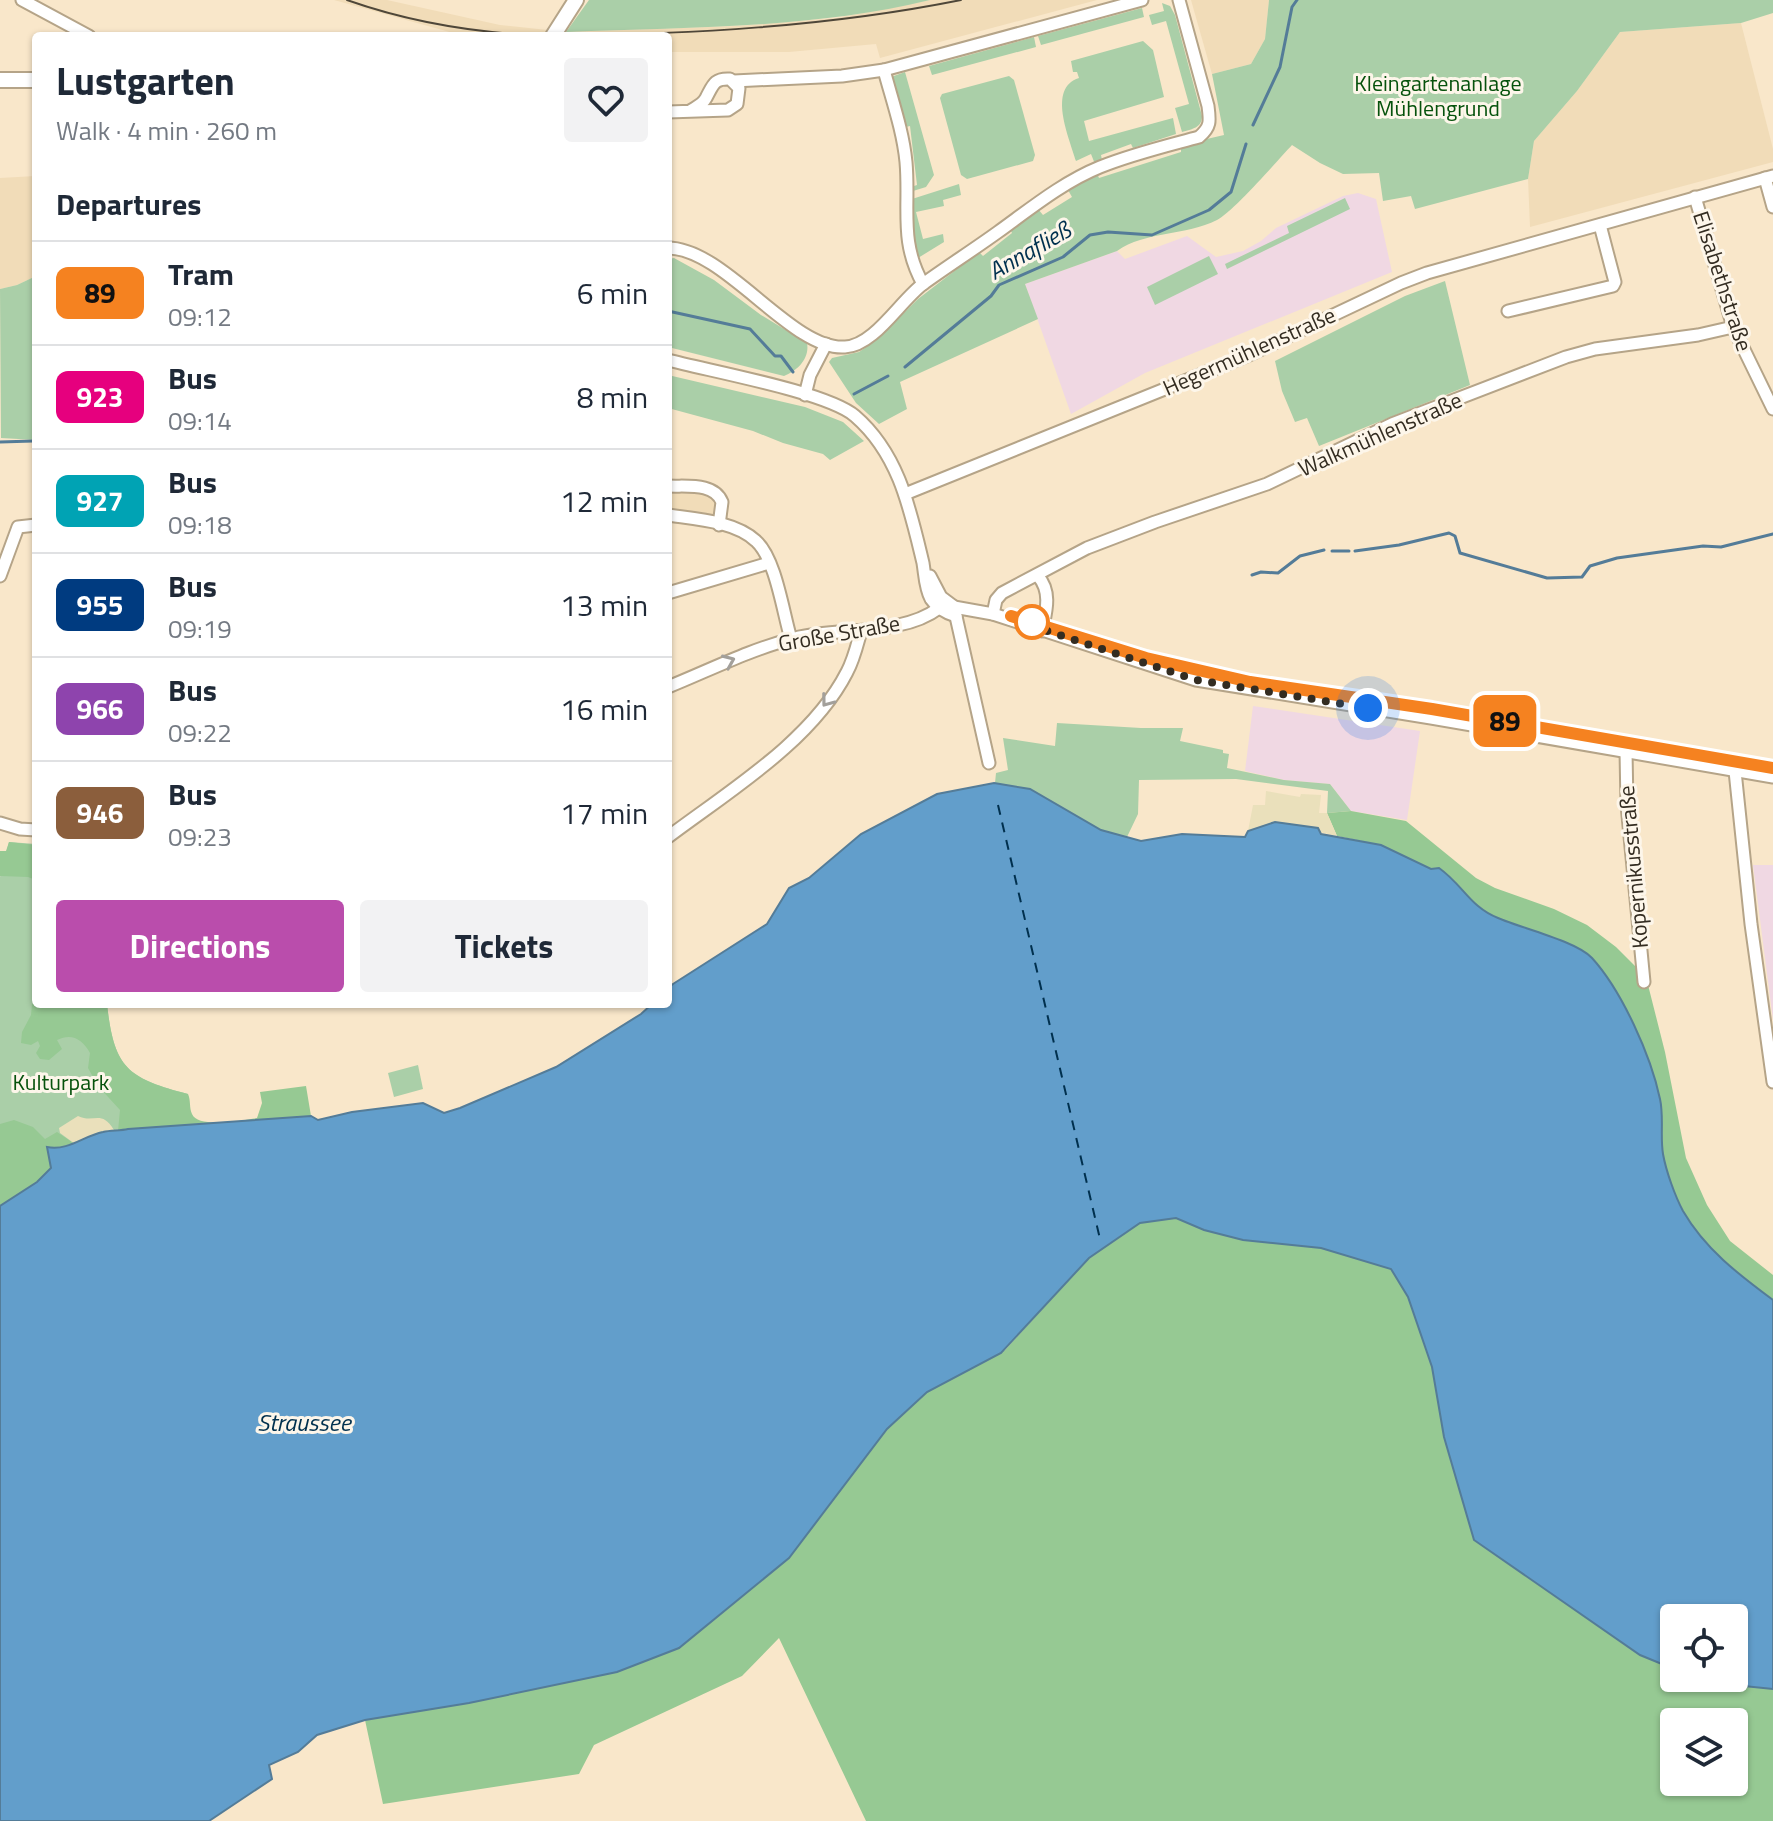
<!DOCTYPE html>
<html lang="en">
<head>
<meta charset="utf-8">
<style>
	body { margin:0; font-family:"Titillium Web",sans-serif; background:#f2f2f3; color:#1f2937; height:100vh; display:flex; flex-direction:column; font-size:30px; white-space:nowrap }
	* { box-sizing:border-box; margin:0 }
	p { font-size:26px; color:#747a83 }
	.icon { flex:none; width:44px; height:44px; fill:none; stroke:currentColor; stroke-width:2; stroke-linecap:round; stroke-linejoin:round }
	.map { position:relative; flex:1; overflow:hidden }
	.sheet { position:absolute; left:32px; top:32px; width:640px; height:976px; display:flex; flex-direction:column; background:#fff; border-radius:8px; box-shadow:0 2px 6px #0004 }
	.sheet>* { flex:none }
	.badge { padding:0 16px; border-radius:12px; font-size:28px; line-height:52px }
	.buttons { position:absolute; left:1660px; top:1604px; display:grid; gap:16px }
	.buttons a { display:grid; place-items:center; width:88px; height:88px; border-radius:8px; background:#fff; box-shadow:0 2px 6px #0004; font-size:40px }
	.you { position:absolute; width:40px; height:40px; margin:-20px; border:6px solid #fff; border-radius:50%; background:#1a73e8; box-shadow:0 0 0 12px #1a73e833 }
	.map>.badge { position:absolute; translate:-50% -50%; box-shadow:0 0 0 4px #fff }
	h2 { padding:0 24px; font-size:30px; line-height:72px }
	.round { display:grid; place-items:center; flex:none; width:84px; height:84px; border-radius:8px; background:#f2f2f3 }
	.headline { display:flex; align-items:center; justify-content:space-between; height:136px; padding:0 24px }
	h1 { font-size:38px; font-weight:700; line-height:60px }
	.button { display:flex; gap:16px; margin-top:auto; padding:16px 24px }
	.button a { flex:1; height:92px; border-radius:8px; background:#ba4dac; color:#fff; font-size:32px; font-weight:700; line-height:92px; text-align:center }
	.button a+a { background:#f2f2f3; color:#1f2937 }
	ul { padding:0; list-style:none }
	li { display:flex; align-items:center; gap:24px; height:104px; padding:0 24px; border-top:2px solid #e0e1e3 }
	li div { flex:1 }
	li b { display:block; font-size:30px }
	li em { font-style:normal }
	li .badge { min-width:88px; font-weight:700; text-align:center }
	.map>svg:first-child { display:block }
</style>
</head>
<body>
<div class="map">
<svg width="1773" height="1821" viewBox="0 0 1773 1821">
	<rect width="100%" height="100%" fill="#f9e7ca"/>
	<g fill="#f1dcb8">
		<path d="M334,0H387L500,25L566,32L738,26L837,18L930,0H1097L880,58L876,44L789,52H668V36H464Z"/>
		<path d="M1191,0H1269L1265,39L1251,64L1212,74Z"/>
		<path d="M1741,23L1773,149V162L1530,227L1528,179L1534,141L1577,91L1620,32Z"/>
		<path d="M36,176V276L17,285L0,289V178Z"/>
		<path d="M668,486L718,494L719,525L668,515Z"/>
	</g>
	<g fill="#f0d8e3">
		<path d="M1358,193L1376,199L1392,272L1145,373L1071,414L1025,284L1117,251L1125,259L1187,236L1216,257L1243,251L1261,241L1276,228L1343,196Z"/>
		<path d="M1253,706L1420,731L1407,820L1351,811L1330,784L1284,780L1245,771Z"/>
		<path d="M1753,865H1773V1020Z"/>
	</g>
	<g fill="#aacfa8">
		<path d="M589,0H930C811,29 687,27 566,32Z"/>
		<path d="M1269,0H1773V13L1741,23L1620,32L1577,91L1534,141L1528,179L1415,209L1411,196L1383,201L1379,173L1343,174L1320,163L1292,145C1277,161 1233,212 1217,220C1186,236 1145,231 1117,251L1025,284L1038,319L900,382L907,409L879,424L856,403L829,362L832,358L859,352L875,341L918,299L979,252L983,256L1012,233L1010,229L1038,209L1043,215L1072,197L1068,190L1097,173L1099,178L1181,152V145L1224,135L1212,74L1251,64L1265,39Z"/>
		<path d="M1162,3L1170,6L1175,15L1202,116C1202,128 1192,129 1182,132L1175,108L1189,104L1166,21L1152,25L1149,15L1164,11Z"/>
		<path d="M1142,8L1144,17L1041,45L1038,36Z"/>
		<path d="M1034,37L1036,47L932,75L929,66Z"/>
		<path d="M1143,41L1153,50L1164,97L1084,121L1089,141L1173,118L1176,134L1133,148L1131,144L1101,155L1102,160L1095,164L1091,154L1076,161C1069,137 1047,88 1079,78L1077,72H1073L1071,61Z"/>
		<path d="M905,72L934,175L926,187L913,191L911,187L917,185L910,126L902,128L891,77Z"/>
		<path d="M1009,76L1014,80L1035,155L1033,161L967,179L961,175L940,98L942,94Z"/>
		<path d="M959,184L961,195L943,200L944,206L916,212L923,239L943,234L944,242L918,258L913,240L912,199Z"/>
		<path d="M1345,198L1350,209L1227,269L1225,264L1289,233L1287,226Z"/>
		<path d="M1209,256L1218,274L1155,305L1147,287Z"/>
		<path d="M674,258L714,280L761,315L807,343C810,359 797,371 784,376L668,347V259Z"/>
		<path d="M36,276V440L1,438L0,289L17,285Z"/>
		<path d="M1445,281L1470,385L1319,446L1307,418L1295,422L1282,391L1275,361L1405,296Z"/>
		<path d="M668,375L805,407L843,422L864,441L830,460L823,454L783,443L753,431L668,408Z"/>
		<path d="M1057,723L1141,728H1183L1180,741L1223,750V753L1229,754L1227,768L1284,780L1330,784L1351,811L1327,813L1328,791L1236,779L1139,780L1138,814L1127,837L1101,830L1030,789L995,783L996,773L1008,770L1003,738L1055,746Z"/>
		<path d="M9,842L36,844V1004H107C114,1068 127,1078 188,1094L175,1125L114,1130L0,1206V877Z"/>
		<path d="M418,1065L423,1089L394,1097L388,1073Z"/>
	</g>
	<g fill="#96c993" fill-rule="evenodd">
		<path d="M1351,811L1406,821L1476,878L1495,888L1554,909L1587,925L1616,947L1646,977L1665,1052L1686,1158L1707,1205L1730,1241L1773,1275V1300C1738,1274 1705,1249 1683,1211C1675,1196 1666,1171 1663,1154C1660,1136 1664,1117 1660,1099C1651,1056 1622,991 1592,958C1576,941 1521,928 1498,918C1470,907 1463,885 1439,868L1431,869L1381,845L1337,836L1327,813Z"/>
		<path d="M9,842L36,845V880L28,877L0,876V851H6Z"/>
		<path d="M32,1004H107C114,1068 127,1078 188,1094C191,1101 189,1107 192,1114C198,1129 243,1120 257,1118L262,1103L260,1092L306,1086L311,1116L118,1131L120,1110L98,1086L88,1068L90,1053C82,1039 72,1033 57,1040L62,1049L49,1060L40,1059L36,1053L40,1046L38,1041L31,1045L21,1043L22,1032L31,1015Z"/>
		<path d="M14,1120L33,1127L45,1139L57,1132L75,1144L55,1149L51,1168L37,1182L0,1206V1124Z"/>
		<path d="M1176,1218L1204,1230L1242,1240L1321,1248L1391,1269L1408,1297L1432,1367L1444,1437L1474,1540L1640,1655L1674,1669V1678H1696L1705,1682L1773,1689V1821H866L779,1638L742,1676L594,1745L579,1774L383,1804L365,1720L469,1703L617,1672L789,1558L887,1429L927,1392L1005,1350L1089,1258L1140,1223ZM1674,1722H1734V1782H1674Z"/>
	</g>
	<g fill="#eae0bb">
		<path d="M1266,791L1300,797L1301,794L1321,795L1319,813H1327L1337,836L1275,822L1248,831L1253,805H1265Z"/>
		<path d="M78,1116C94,1124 101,1109 114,1130L99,1132L75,1144L60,1133L59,1128Z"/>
	</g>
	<path fill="#629ecb" stroke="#547c98" stroke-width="2" d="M994,783L1030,789L1101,830L1141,841L1182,834L1245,837L1248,831L1275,822L1318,828L1321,834L1381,845L1431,869L1439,868C1463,885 1470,907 1498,918C1521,928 1576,941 1592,958C1622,991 1651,1056 1660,1099C1664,1117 1660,1136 1663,1154C1666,1171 1675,1196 1683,1211C1705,1249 1738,1274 1773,1300V1689L1705,1682L1696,1678H1734V1618H1674V1669L1640,1655L1474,1540L1444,1437L1432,1367L1408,1297L1391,1269L1321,1248L1243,1240L1204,1230L1176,1218L1140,1223L1089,1258L1001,1353L927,1392L887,1429L789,1558L679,1648L617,1672L469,1703L365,1720L317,1735L298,1752L269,1765L272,1779L209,1821H0V1206L37,1182L51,1168L47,1147C69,1151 83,1136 103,1132C111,1130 120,1131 128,1129L311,1116L318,1120L352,1112L423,1103L444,1113L460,1108L556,1067L641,1014L652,1004H668V988L673,984L767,924L789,888L809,878L861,834L937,794Z"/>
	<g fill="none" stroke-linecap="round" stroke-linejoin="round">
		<g stroke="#547c98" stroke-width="3">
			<path d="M1253,125L1280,67L1292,7L1297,0"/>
			<path d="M668,311L750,329L775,356H781L793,372"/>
			<path d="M905,367L991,296L999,285L1063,257L1090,235L1108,232L1152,235L1209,210L1231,192L1246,144"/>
			<path d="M854,394L888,376"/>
			<path d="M0,442L33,441"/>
			<path d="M1332,551H1349"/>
			<path d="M1355,551L1399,545L1449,533L1455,536L1460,553L1547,578L1582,577L1590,566L1617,558L1703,546L1721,547L1773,534"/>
			<path d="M1252,575L1261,572L1278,573L1300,556L1324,550"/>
		</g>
		<path stroke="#00304e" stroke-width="2" stroke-dasharray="10 8" stroke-linecap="butt" d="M998,805L1100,1239"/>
		<defs>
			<g id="minor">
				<path d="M22,0L89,36"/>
				<path d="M884,70C892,100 903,131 906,162C910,208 899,241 923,284"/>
				<path d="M734,81L842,76L884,70L1142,0"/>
				<path d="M668,112L728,110L737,104L739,88L730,79C714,78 713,85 706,98C703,104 696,107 690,111"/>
				<path d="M1765,178L1773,207"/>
				<path d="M1695,197L1733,327L1773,409"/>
				<path d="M668,248C725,248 792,351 845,347C874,346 900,301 923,284C948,266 973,250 998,232C1030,209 1063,182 1100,167C1132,154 1166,146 1199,137C1211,127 1210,121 1208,106L1179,0"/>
				<path d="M1508,311L1613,286L1615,282L1600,225"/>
				<path d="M668,360C709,371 827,392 855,416C899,454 910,509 923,563C925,575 925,588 931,599C937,608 946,613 956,616"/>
				<path d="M805,395L810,375L826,344"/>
				<path d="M668,486C686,487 714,482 722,502L719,525"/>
				<path d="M905,494L1249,355L1401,283L1427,273L1773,176"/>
				<path d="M668,515C695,519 735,521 756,541C776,559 783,613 791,639"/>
				<path d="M0,576L18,527L36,525"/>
				<path d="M930,576L941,597L953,606"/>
				<path d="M1038,576C1052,592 1046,612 1042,631"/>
				<path d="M668,593L769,563"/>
				<path d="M939,608L954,607L993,614L1196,680L1431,718L1773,777"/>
				<path d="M955,612L989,763"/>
				<path d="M993,614L996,600L1002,593L1087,548L1155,522L1267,484L1392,424L1566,357L1595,349L1698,335L1733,327"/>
				<path d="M668,687C710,670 751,649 795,638C840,627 902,636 939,608"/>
				<path d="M1626,751L1627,805L1644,982"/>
				<path d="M1735,771L1751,924L1773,1082"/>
				<path d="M0,823L20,829L36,830"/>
				<path d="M668,837C729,791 812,741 847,672C854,659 857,645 861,631"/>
			</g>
			<g id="major">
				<path d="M553,36L576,0"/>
				<path d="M0,80H36"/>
			</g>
		</defs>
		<use href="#minor" stroke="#b5a488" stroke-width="15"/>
		<use href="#major" stroke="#b5a488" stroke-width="18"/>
		<use href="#minor" stroke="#fff" stroke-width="11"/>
		<use href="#major" stroke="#fff" stroke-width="14"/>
		<g stroke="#4f4739" stroke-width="2">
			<path d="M347,0C412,23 484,34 553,36C690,34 827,27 961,0"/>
			<path d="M1011,616L1146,658L1250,682L1432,709L1773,768"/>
		</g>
	</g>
	<defs><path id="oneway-chevron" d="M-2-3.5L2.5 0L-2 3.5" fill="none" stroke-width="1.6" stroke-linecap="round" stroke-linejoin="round" transform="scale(2)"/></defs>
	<g stroke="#a3a09b">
		<use href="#oneway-chevron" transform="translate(729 661) rotate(-23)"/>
		<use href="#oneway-chevron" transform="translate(827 701) rotate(127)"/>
	</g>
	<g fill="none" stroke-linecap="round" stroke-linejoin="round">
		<defs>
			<path id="line" d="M1011,616L1146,658L1250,682L1432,709L1773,768"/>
		</defs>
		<use href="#line" stroke="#fff" stroke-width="18"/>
		<use href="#line" stroke="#f58220" stroke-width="12"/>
		<path stroke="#332c21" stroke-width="8" stroke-dasharray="0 14.4" d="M1032,622L1026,624L1196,680L1368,708"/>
	</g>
	<circle fill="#fff" stroke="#f58220" stroke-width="4" cx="1032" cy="622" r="16"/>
	<g text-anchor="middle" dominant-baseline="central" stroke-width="6" stroke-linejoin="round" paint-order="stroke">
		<g font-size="22" fill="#06520c" stroke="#fdf6ea">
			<text x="1438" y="83">Kleingartenanlage<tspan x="1438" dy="25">Mühlengrund</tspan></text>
			<text x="61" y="1082">Kulturpark</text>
		</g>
		<g font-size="22" fill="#332c21" stroke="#fdf6ea">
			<text transform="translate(1723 281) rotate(72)">Elisabethstraße</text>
			<text transform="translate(1249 351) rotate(-24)">Hegermühlenstraße</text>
			<text transform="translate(1380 434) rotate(-24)">Walkmühlenstraße</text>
			<text transform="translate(839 633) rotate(-10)">Große Straße</text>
			<text transform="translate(1633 867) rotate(-95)">Kopernikusstraße</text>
		</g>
		<g font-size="24" font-style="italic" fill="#00304e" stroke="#fdf6ea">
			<text transform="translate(1029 250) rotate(-30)">Annafließ</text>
			<text x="304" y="1422">Straussee</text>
		</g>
	</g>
</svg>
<div class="buttons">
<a><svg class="icon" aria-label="locate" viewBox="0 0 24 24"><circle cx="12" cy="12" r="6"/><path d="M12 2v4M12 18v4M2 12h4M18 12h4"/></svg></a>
<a><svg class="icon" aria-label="layers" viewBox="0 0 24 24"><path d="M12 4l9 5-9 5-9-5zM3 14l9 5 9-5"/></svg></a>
</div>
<div class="you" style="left:1368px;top:708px"></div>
<b class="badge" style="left:1505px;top:721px;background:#f58220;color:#111">89</b>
<section class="sheet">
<div class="headline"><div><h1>Lustgarten</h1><p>Walk · 4 min · 260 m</p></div><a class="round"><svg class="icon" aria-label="heart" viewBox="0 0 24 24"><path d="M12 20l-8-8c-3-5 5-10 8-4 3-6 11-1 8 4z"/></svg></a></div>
<h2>Departures</h2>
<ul>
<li><span class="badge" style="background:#f58220;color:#111">89</span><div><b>Tram</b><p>09:12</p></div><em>6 min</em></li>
<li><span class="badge" style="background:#e6007e;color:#fff">923</span><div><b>Bus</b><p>09:14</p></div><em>8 min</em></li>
<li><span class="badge" style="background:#00a3b4;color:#fff">927</span><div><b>Bus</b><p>09:18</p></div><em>12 min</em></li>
<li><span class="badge" style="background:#003b80;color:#fff">955</span><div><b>Bus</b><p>09:19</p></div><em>13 min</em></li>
<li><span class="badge" style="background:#8e44ad;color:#fff">966</span><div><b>Bus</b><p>09:22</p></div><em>16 min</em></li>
<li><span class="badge" style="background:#8b5e3c;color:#fff">946</span><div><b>Bus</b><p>09:23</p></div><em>17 min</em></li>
</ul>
<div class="button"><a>Directions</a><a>Tickets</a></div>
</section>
</div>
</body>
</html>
